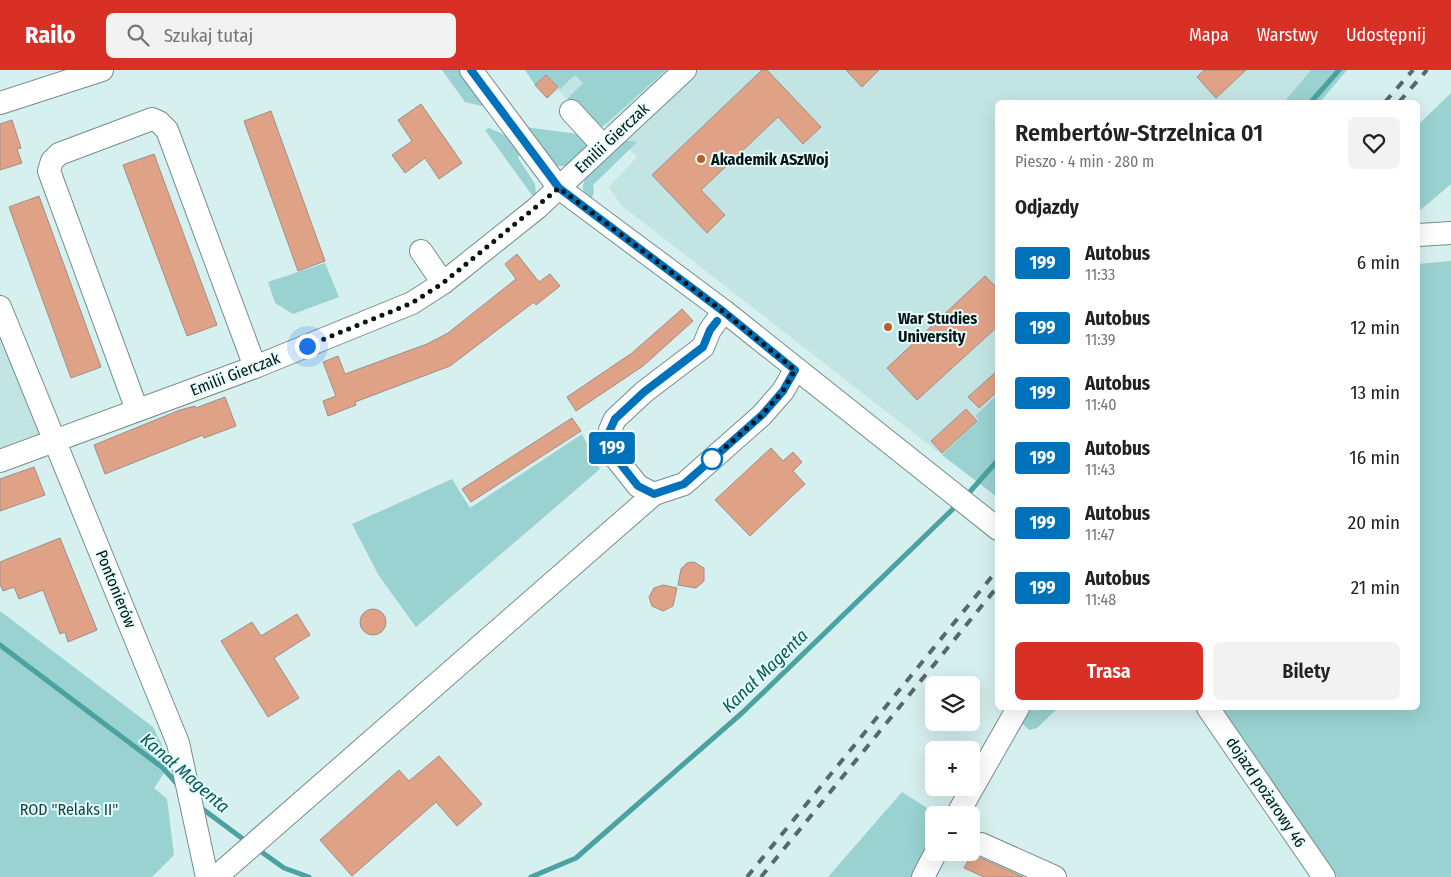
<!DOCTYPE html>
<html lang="pl">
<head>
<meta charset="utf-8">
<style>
	body { margin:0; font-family:"Fira Sans Condensed",sans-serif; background:#f2f2f2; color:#222; height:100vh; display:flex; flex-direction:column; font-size:19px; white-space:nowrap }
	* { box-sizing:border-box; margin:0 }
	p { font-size:16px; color:#767676 }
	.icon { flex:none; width:28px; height:28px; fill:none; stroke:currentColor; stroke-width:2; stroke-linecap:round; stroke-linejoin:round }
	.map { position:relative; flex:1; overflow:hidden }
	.panel { position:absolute; left:995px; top:30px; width:425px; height:610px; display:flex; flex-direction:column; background:#fff; border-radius:8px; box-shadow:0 5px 20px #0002 }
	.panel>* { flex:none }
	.badge { padding:0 10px; border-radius:4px; font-size:18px; line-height:32px }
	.tools { position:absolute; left:925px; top:606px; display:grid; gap:10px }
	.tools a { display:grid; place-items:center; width:55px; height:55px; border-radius:8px; background:#fff; box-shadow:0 5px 20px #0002; font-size:25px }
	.you { position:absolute; width:25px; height:25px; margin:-12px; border:4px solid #fff; border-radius:50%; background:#1a73e8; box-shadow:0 0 0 8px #1a73e833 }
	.map>.badge { position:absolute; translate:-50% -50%; box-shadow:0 0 0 2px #fff }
	h2 { padding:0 20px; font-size:19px; line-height:45px }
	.round { display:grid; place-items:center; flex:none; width:52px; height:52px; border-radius:8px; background:#f2f2f2 }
	.summary { display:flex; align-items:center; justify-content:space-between; height:85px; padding:0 20px }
	h1 { font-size:24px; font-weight:600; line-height:38px }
	.cta { display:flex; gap:10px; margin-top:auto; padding:10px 20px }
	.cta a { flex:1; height:58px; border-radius:8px; background:#d93025; color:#fff; font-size:20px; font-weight:600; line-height:58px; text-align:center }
	.cta a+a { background:#f2f2f2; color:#222 }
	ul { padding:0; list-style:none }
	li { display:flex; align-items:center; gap:15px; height:65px; padding:0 20px }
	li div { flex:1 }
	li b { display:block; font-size:19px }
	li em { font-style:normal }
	li .badge { min-width:55px; font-weight:700; text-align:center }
	header { display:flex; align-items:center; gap:30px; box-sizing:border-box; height:70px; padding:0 25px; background:#d93025; color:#fff }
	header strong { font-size:24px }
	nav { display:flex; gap:28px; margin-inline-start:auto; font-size:18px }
	.search { width:350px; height:45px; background:#f2f2f2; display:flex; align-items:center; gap:12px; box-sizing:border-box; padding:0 18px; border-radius:8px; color:#767676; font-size:19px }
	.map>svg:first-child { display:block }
</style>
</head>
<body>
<header>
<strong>Railo</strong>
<div class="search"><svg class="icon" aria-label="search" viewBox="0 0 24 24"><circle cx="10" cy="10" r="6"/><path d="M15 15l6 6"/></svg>Szukaj tutaj</div>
<nav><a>Mapa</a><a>Warstwy</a><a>Udostępnij</a></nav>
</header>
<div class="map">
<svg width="1451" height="807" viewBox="0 0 1451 807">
	<rect width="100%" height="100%" fill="#d6efef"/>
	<g fill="#c2e5e4">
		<path d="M525,0H1311L1284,32H998L997,325L975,346L980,350L942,385L621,135L609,117L637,87L605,55L569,31L558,20L548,29Z"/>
		<path d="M0,221L64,374L0,398Z"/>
	</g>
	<g fill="#99d2d1">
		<path d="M442,0H460L486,37L465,32Z"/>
		<path d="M525,0H666L600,59L569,31L568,28L583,13L575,5L560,19L546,5L535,15Z"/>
		<path d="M1311,0H1347L1320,32H1284Z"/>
		<path d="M1451,23V114L1418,142V55Z"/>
		<path d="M525,57L585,65L591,77L569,96H555Z"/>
		<path d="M489,58L507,66L520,84L518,88L535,114L536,126L534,128L485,60Z"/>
		<path d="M623,70L637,72L593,115L594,123L591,129C565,114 610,82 623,70Z"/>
		<path d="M1451,191V807H1337L1222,638H1418V194Z"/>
		<path d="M325,193L339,227L293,244L275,233L268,212Z"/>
		<path d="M997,325V427L942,385L979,350L975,346Z"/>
		<path d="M582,364L600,399L416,557L379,506L352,454L452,409L470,438Z"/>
		<path d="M0,541L153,657L171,693L154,718L167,729L174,785L152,807H0Z"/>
		<path d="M1025,638H1058L1037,658L1029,660L1020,651Z"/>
		<path d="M902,722L938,745H934V765L913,807H828Z"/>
	</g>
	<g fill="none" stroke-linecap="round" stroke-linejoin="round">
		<g stroke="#4ba2a1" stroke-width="5">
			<path d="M1311,32L1339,0"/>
			<path d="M967,425L998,390"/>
			<path d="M0,575L163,698L178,715"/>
			<path d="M200,737L247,772"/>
			<path d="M256,778L284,798L309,807"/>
			<path d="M531,807L576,788L742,643L957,435"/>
		</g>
	</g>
	<g fill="#e0a286" stroke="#a18e85">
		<path d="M762,0H767L821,57L803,74L778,47L701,120L725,145L707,163L652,105Z"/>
		<path d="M846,0H879L862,17Z"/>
		<path d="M1204,0H1246L1216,28L1197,7Z"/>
		<path d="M546,5L558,17L547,28L535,15Z"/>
		<path d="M421,34L462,93L439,109L425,88L405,103L392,85L412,71L398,50Z"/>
		<path d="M271,41L325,191L298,201L244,51Z"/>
		<path d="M12,50L21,78L17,79L22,93L0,100V54Z"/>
		<path d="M154,84L217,255L187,266L123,95Z"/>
		<path d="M39,126L101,297L71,308L9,137Z"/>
		<path d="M517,184L539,212L550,204L560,216L536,235L534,232L450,296L355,332L356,335L328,346L323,331L336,326L323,292L338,286L345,304L427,274L448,263L516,209L505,194Z"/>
		<path d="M985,206L998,219V256L917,330L887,298Z"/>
		<path d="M682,239L693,251L643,296L576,341L567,327L632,283Z"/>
		<path d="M998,300V321L979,338L968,327Z"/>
		<path d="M225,327L236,356L204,368L203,365L105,404L94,375L180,340L195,336L196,338Z"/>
		<path d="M966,339L977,351L942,383L931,371Z"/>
		<path d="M572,348L581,361L471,432L462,419Z"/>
		<path d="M771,378L783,391L793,382L802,392L793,401L805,414L750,466L715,430Z"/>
		<path d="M34,397L45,425L0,441V409Z"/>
		<path d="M60,468L97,560L68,572L65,562L60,564L43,520L19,529L14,517L3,521L0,514V492Z"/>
		<path d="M694,492L704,498V511L696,518L678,515L681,499L687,493Z"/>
		<path d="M663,515L677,518L673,536L663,541L652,536L649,527L654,518Z"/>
		<circle cx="373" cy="552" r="13"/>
		<path d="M297,544L310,565L274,588L299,628L268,647L221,571L252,552L261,566Z"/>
		<path d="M439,686L482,734L457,756L436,732L352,806L320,770L399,700L409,711Z"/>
		<path d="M972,783L976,786L1023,807H984L964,798Z"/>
	</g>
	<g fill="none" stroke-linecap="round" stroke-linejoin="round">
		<defs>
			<g id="minor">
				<path d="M471,0L559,118L724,241L998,459"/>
				<path d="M0,33L102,0"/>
				<path d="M571,41L603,76"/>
				<path d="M1418,165L1451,163"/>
				<path d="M421,181L443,213"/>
				<path d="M0,237L178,673L207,807"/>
				<path d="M724,241L710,260L703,277L644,322L615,349L610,360V373L615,387L638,416L654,424L684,414L762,345L783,321L795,300"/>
				<path d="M137,340L49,101L52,91L59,84L152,49L159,52L167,60L255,297"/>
				<path d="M0,391L255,297L412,233L443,213L537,138L685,0"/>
				<path d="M1208,638L1324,807"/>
				<path d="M957,745L1018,638"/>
				<path d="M981,774L1055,807"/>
				<path d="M216,807L654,424"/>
				<path d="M923,807L936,782"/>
			</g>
		</defs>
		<use href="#minor" stroke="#768e8d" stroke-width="24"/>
		<use href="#minor" stroke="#fff" stroke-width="22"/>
		<g stroke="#586767" stroke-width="4" stroke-dasharray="9 9" stroke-linecap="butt">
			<path d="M1385,32L1413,0"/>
			<path d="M1399,32L1427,0"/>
			<path d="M747,807L998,499"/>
			<path d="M761,807L998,516"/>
		</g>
	</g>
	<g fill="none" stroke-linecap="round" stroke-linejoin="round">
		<defs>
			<path id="line" d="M471,0L559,118L724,242L795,300L783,321L762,345L684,414L654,424L638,416L615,387L610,373V360L615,349L644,322L703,277L710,260L717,251"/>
		</defs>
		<use href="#line" stroke="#fff" stroke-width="11"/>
		<use href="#line" stroke="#0072bc" stroke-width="8"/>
		<path stroke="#0a1313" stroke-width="5" stroke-dasharray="0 9" d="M307,276L412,233L443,213L559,118L724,242L795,300L783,321L762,345L712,389"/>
	</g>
	<g fill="#bf5b24" stroke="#e3fdfc" stroke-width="2">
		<circle cx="701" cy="89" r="5"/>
		<circle cx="888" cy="257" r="5"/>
	</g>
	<circle fill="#fff" stroke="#0072bc" stroke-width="2.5" cx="712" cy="389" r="10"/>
	<g text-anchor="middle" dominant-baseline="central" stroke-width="4" stroke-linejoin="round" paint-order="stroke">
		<g font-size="16" fill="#0a1313" stroke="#e3fdfc">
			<text transform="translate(612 68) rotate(-43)">Emilii Gierczak</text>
			<text transform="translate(235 304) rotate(-21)">Emilii Gierczak</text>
			<text transform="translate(116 519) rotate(68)">Pontonierów</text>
			<text transform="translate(1266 722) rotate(56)">dojazd pożarowy 46</text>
		</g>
		<g font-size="16" font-weight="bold" fill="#0a1313" stroke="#e3fdfc" text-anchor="start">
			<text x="711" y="89">Akademik ASzWoj</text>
			<text x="898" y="248">War Studies<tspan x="898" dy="18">University</tspan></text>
		</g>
		<g font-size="16" fill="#163f3e" stroke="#e3fdfc">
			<text x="69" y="739">ROD "Relaks II"</text>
		</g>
		<g font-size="18" font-style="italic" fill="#0d5959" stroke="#e3fdfc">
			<text transform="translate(765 601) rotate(-44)">Kanał Magenta</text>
			<text transform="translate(185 703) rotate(41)">Kanał Magenta</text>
		</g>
	</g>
</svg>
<div class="tools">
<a><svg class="icon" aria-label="layers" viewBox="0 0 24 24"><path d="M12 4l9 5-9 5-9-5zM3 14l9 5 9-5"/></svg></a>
<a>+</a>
<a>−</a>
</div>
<div class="you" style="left:307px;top:276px"></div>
<b class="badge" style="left:612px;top:378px;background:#0072bc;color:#fff">199</b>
<section class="panel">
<div class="summary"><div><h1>Rembertów-Strzelnica 01</h1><p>Pieszo · 4 min · 280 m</p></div><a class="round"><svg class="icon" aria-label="heart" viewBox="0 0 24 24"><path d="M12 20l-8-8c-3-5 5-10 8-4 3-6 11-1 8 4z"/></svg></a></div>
<h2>Odjazdy</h2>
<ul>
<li><span class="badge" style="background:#0072bc;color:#fff">199</span><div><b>Autobus</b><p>11:33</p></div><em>6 min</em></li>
<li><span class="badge" style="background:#0072bc;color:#fff">199</span><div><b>Autobus</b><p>11:39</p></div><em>12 min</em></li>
<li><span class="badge" style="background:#0072bc;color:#fff">199</span><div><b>Autobus</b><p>11:40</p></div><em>13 min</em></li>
<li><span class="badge" style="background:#0072bc;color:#fff">199</span><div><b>Autobus</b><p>11:43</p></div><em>16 min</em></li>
<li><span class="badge" style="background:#0072bc;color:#fff">199</span><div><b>Autobus</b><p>11:47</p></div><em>20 min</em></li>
<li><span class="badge" style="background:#0072bc;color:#fff">199</span><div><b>Autobus</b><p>11:48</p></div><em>21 min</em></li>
</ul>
<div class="cta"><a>Trasa</a><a>Bilety</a></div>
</section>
</div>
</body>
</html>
